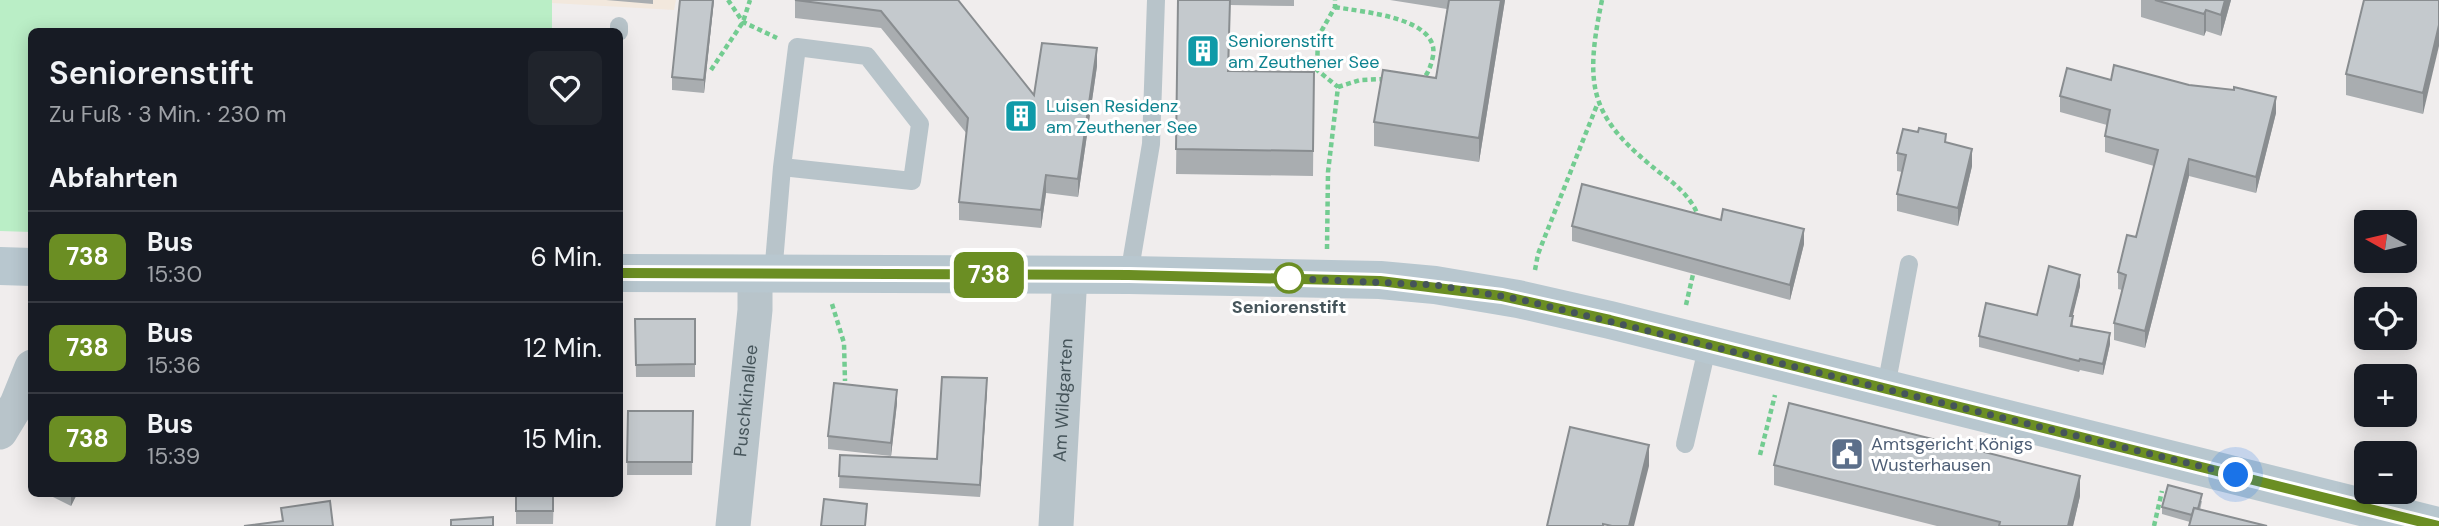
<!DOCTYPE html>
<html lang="de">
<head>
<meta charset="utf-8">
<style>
	body { margin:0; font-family:"DM Sans",sans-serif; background:#20242c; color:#f1f3f6; height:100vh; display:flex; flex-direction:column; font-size:26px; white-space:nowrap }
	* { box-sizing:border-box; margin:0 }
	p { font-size:23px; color:#9ea1a6 }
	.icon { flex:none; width:38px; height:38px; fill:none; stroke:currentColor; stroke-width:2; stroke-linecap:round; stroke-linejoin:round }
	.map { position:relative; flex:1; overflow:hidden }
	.side { position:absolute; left:28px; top:28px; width:595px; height:469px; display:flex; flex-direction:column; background:#171b24; border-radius:10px; box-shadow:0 4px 18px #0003 }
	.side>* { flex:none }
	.badge { padding:0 14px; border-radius:10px; font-size:24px; line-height:46px }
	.needle { width:46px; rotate:278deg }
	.fabs { position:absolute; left:2354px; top:210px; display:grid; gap:14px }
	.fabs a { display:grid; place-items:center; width:63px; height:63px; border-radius:10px; background:#171b24; box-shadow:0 4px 18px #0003; font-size:35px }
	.you { position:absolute; width:35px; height:35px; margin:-18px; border:5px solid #fff; border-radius:50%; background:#1a73e8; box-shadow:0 0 0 10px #1a73e833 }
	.map>.badge { position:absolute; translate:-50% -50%; box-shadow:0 0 0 4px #fff }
	h2 { padding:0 21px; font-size:26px; line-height:63px }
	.round { display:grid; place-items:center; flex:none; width:74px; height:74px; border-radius:10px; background:#20242c }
	.head { display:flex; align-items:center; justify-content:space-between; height:119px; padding:0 21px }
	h1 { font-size:33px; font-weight:600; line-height:52px }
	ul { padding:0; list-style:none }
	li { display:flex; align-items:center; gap:21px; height:91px; padding:0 21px; border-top:2px solid #363941 }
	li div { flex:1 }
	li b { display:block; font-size:26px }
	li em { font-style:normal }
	li .badge { min-width:77px; font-weight:700; text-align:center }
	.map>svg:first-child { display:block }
</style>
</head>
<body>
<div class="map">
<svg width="2439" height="526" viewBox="0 0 2439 526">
	<rect width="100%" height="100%" fill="#f0eded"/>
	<path fill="#baeec6" d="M0,0H552V31L32,32L31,232L0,231Z"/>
	<path fill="#f2e8dd" d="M552,0H676L674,10L552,3Z"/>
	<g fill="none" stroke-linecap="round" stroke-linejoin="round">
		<g stroke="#73cc91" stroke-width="4.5" stroke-dasharray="5 3.5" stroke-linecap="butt">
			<path d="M728,0L743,22L777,38"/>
			<path d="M1602,0C1583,91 1591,119 1664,176C1676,184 1695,202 1698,217"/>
			<path d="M1335,7C1361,12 1440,17 1433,56C1431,66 1428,74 1422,80"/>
			<path d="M711,70L743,22L750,0"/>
			<path d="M1338,87L1360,80L1385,79"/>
			<path d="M1327,249L1328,172L1338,87L1317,70L1318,37L1335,7V0"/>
			<path d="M1535,270L1538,254L1597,105"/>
			<path d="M832,304L844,343L845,381"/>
			<path d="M1686,305L1694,270"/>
			<path d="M1760,455L1775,395"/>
			<path d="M2154,526L2162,491"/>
		</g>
		<g stroke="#b8c4ca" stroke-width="18">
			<path d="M619,32V26"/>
			<path d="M773,275L782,167L797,47L867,56L920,124L912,181L782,167"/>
			<path d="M1129,275L1151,144L1156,0"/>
			<path d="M1886,387L1909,264"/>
			<path d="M1685,444L1708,344"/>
		</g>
		<g stroke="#b8c4ca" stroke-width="35">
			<path d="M0,432L17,404L32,367"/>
			<path id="s1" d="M733,526L755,310V275"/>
			<path id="s2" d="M1056,526L1070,275"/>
		</g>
		<g stroke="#b8c7cf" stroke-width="38">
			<path d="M0,266L32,267"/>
			<path d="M620,273L1129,275L1380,280L1435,285L1518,299L1610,320L2438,526"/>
		</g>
	</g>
	<g fill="#a9adb0">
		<path d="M606,0H653V4Z"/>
		<path d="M714,0L704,93L672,90V77Z"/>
		<path d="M795,0H958L1034,95L1097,66L1078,197L1046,193L1041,228L959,220V202L967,134L881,28L795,18Z"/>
		<path d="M1178,0H1294V6L1230,5L1229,71L1314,72L1313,176L1176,174Z"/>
		<path d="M1390,0H1505L1479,162L1374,146V122L1436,78L1447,9Z"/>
		<path d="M2141,0H2231L2221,36L2206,31L2204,36L2141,17Z"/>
		<path d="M2439,0L2423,114L2346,95V74Z"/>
		<path d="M2111,80L2276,113L2256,193L2189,176L2145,348L2114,340V323L2122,290L2118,289V272L2136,237L2154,166L2105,152V136L2107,125L2060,112V96Z"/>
		<path d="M1946,142L1972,166L1958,226L1897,211V194L1902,172L1897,171V153Z"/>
		<path d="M1572,226L1804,244L1790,300L1572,241Z"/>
		<path d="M2080,286L2072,316L2073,326L2110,344L2103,375L2080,370L2079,372L1979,347V336L2037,315Z"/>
		<path d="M635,319H695V377H636Z"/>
		<path d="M987,390L980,497L839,488L840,455L937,459Z"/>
		<path d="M897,403L891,456L828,449V436Z"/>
		<path d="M628,411H693L692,475H627Z"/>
		<path d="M32,464V486L28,484V471Z"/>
		<path d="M1774,465L2080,496L2073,526H1937L1774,485Z"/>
		<path d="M47,494H77L71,506Z"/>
		<path d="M516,494H554L553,524H516Z"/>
		<path d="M2202,501L2200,510L2190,522L2162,514V507Z"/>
	</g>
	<g fill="#898d90">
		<path d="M713,0H714L704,93V80Z"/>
		<path d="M1501,0H1505L1479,162V138Z"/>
		<path d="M2225,0H2231L2221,36V15Z"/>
		<path d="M2206,10V31L2204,36V14Z"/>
		<path d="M2439,25V46L2423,114V93Z"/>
		<path d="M1097,48V66L1078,197V179Z"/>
		<path d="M2276,97V113L2256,193V177Z"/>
		<path d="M1972,149V166L1958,226V208Z"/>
		<path d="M2189,159V176L2145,348V331Z"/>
		<path d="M1046,175V193L1041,228V210Z"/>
		<path d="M1804,229V244L1790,300V285Z"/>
		<path d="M2080,275V286L2070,327V316Z"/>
		<path d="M2110,333V344L2103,375V364Z"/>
		<path d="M987,378V390L980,497V485Z"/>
		<path d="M897,390V403L891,456V443Z"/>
		<path d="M1649,445V466L1634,526H1629Z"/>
		<path d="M2080,476V496L2073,526H2068Z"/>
		<path d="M71,494H77L71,506Z"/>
	</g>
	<g fill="#c4c9cd" stroke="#898d90" stroke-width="2">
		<path d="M680,0H713L704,80L672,77Z"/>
		<path d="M795,0H958L1034,95L1042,43L1097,48L1078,179L1046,175L1041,210L959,202L968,118L881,11Z"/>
		<path d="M1178,0H1230L1228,71L1314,72L1313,151L1176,149Z"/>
		<path d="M1449,0H1501L1479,138L1374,122L1383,70L1436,78Z"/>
		<path d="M2155,0H2225L2221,15L2206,10L2204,14Z"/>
		<path d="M2364,0H2439V25L2423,93L2346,74Z"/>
		<path d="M2114,65L2189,85L2234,90V87L2276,97L2256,177L2189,159L2145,331L2114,323L2126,275L2118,272L2127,235L2136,237L2158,150L2105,136L2110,110L2060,96L2067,68L2111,80Z"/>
		<path d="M1919,128L1946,134L1945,142L1972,149L1958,208L1897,194L1906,155L1897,153L1903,129L1918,132Z"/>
		<path d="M1582,184L1721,220L1723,209L1804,229L1790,285L1572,226Z"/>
		<path d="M2049,266L2080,275L2070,316H2073L2071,326L2110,333L2103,364L2080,359L2079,361L1979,336L1986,303L2037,315Z"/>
		<path d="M635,319H695V364L636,365Z"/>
		<path d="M942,377L987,378L980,485L839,476L840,455L937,459Z"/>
		<path d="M834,383L897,390L891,443L828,436Z"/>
		<path d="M1789,403L2080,476L2068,526H1999L2000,522L1774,465Z"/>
		<path d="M628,411H693L692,462H627Z"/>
		<path d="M1570,427L1649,445L1629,526H1612L1603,524V526H1547Z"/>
		<path d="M2168,485L2202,494L2198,509L2194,508L2192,515L2162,507Z"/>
		<rect x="516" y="494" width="37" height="17"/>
		<path d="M824,499L867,504L865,526H821Z"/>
		<path d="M330,501L333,526H244L283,521L281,508Z"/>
		<path d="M2194,508L2267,526H2189Z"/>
		<path d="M493,517V526H451V520Z"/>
	</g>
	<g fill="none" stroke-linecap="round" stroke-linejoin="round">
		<defs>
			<path id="line" d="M620,273L1129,275L1380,281L1502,296L1610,320L2438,526"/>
		</defs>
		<use href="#line" stroke="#fff" stroke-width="16"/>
		<use href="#line" stroke="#6b8e23" stroke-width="10"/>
		<path stroke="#45545a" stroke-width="7" stroke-dasharray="0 12.6" d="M1289,278H1282L1435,285L1518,299L2236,475"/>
	</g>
	<defs>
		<symbol id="building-square" viewBox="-11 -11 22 22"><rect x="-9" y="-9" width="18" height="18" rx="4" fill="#0f9aa8" stroke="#fff"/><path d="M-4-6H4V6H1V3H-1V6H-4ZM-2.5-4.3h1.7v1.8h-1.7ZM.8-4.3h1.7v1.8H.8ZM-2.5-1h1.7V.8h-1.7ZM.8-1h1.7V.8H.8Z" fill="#fff"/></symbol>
		<symbol id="civic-square" viewBox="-11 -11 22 22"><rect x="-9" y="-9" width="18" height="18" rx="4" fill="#5c6f8a" stroke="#fff"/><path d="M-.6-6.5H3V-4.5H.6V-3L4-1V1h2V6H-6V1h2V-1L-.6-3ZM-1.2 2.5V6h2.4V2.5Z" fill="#fff"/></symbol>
	</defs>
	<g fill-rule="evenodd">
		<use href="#building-square" x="1184" y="32" width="38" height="38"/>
		<use href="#building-square" x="1002" y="97" width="38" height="38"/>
		<use href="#civic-square" x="1828" y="435" width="38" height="38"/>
	</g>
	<circle fill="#fff" stroke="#6b8e23" stroke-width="3.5" cx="1289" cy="278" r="14"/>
	<g text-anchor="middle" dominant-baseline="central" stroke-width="6" stroke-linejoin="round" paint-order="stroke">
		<g font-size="18" fill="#0d838f" stroke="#fff" text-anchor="start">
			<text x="1228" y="41">Seniorenstift<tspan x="1228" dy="21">am Zeuthener See</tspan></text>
			<text x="1046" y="106">Luisen Residenz<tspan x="1046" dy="21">am Zeuthener See</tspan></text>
		</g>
		<g font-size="18" font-weight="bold" fill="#45545a" stroke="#fff">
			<text x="1289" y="307">Seniorenstift</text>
		</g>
		<g font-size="18" fill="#45545a" stroke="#fff">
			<text stroke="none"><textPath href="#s1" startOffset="126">Puschkinallee</textPath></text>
			<text stroke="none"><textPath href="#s2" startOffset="126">Am Wildgarten</textPath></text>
		</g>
		<g font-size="18" fill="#4e5e75" stroke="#fff" text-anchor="start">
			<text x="1871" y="444">Amtsgericht Königs<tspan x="1871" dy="21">Wusterhausen</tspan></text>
		</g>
	</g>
</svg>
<div class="fabs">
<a><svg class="needle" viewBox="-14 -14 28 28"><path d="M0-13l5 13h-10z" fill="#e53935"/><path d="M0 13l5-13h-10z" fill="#9ea1a6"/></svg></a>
<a><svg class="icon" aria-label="locate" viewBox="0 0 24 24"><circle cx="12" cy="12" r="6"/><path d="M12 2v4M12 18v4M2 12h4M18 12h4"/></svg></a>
<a>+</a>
<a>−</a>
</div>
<div class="you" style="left:2236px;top:475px"></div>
<b class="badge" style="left:989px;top:275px;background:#6b8e23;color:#fff">738</b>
<section class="side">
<div class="head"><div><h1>Seniorenstift</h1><p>Zu Fuß · 3 Min. · 230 m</p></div><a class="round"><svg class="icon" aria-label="heart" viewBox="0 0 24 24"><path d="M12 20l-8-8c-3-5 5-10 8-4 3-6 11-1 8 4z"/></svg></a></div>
<h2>Abfahrten</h2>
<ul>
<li><span class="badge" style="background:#6b8e23;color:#fff">738</span><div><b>Bus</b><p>15:30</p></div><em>6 Min.</em></li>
<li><span class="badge" style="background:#6b8e23;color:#fff">738</span><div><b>Bus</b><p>15:36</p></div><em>12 Min.</em></li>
<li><span class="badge" style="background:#6b8e23;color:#fff">738</span><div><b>Bus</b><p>15:39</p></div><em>15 Min.</em></li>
</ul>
</section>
</div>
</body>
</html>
